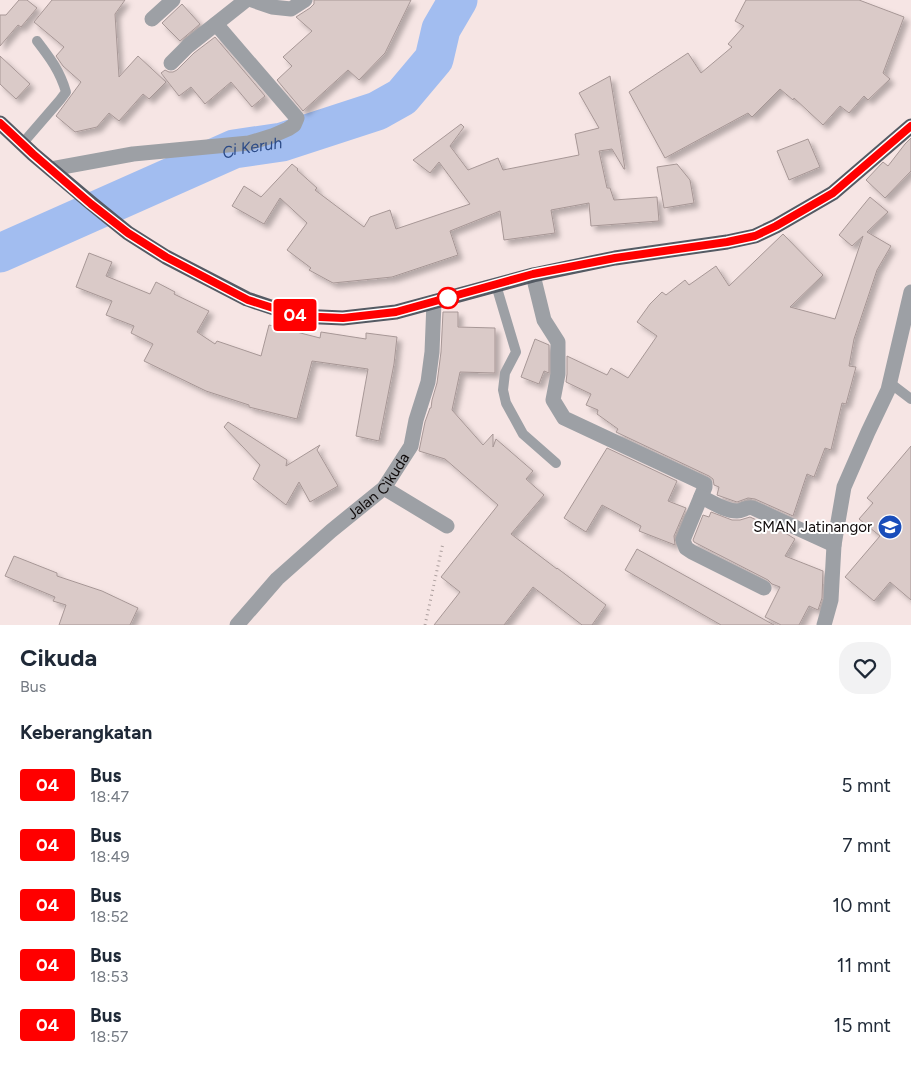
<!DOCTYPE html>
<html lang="id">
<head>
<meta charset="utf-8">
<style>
	body { margin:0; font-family:Figtree,sans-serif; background:#f2f2f3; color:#1f2937; height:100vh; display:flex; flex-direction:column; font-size:19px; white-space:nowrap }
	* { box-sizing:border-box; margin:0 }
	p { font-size:16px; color:#747a83 }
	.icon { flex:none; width:28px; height:28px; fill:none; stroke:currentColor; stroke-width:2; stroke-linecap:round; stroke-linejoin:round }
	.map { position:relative; height:625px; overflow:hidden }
	.panel { display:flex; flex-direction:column; background:#fff; flex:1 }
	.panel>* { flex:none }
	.badge { padding:0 10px; border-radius:4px; font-size:18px; line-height:32px }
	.map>.badge { position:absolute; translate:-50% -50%; box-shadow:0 0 0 2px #fff }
	h2 { padding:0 20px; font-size:19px; line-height:45px }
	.round { display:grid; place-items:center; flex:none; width:52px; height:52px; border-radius:20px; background:#f2f2f3 }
	.headline { display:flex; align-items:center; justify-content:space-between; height:85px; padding:0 20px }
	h1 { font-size:24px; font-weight:700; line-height:38px }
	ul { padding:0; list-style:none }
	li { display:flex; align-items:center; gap:15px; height:60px; padding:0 20px }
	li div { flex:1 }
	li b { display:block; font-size:19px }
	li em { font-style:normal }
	li .badge { min-width:55px; font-weight:700; text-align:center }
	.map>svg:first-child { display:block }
</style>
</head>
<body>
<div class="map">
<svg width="911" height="625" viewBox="0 0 911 625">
	<defs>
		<filter id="shadow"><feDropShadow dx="4.5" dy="4.5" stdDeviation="2.5" flood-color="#0004"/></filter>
	</defs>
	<rect width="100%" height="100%" fill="#f6e5e4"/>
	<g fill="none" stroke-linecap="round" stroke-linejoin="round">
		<path stroke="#a2bdf0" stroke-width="39" id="s1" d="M0,253L234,149L282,142L377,111L402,97L434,59L441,29L458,0"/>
	</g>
	<g fill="#dacac8" stroke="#a79796" filter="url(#shadow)">
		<path d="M19,0H27L37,8L21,27L18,25L0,46V15H6Z"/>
		<path d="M52,0H125L115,14L119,77L138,56L166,82L149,99L143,94L119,121L109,113L97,127L75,132L56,116L81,82L63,66L56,56L64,47L34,22Z"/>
		<path d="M314,0H411L385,53L359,80L348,70L303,111L277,80L292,66L283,57L312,31L296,17L310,8L314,4Z"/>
		<path d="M746,0H859L904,17L883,73L890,79L868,100L864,96L849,113L840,106L823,125L794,98L793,100L780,89L752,117L748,113L665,158L629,92L688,53L701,73L732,47L728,44L744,26L735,21Z"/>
		<path d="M182,4L200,24L180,41L162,23Z"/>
		<path d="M215,37L265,96L252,107L231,82L205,104L191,87L179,96L161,73L165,70L169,72H173L177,70L194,53Z"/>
		<path d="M0,56L30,84L16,99L0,84Z"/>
		<path d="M610,76L625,169H624L612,149L599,151L607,188H610L614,200L657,197L659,221L591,226L589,203L551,210L555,233L504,240L500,211L450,231L458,255L392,277L333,283L309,270L311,268L287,250L307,223L280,198L264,224L232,206L244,186L261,197L292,164L298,169L297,170L317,188L315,190L364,227L370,217L390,210L396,229L470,204L439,162L430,173L413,160L461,124L464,127L450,146L468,170L498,158L503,170L579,155L575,134L599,128L579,93Z"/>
		<path d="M911,138V171L885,198L866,180L883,162L888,166L905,144Z"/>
		<path d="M808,139L820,167L789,180L777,151Z"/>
		<path d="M677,164L690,180L694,203L664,208L657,167Z"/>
		<path d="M870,197L888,212L867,232L891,246L877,270L854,339L849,366L856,367L846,404L842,403L831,450L825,448L814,477L807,474L793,516L755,499L748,498L737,502L734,501L717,495L719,487L714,485L713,479L709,476L616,432L618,429L597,414L598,410L586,405L591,394L566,382L567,374V356L607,375L611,368L628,378L657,336L637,322L650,304L662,292L666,295L685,280L689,285L716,266L729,286L783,234L823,275L790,307L835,319L863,236L852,246L839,235Z"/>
		<path d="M89,253L112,262L106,276L150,294L156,282L175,292L174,294L209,311L197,332L215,344L217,341L261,356L269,325L320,338L321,332L366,339V333L397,337L394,364L379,441L356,436L368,369L312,361L297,419L249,407V405L206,391L144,361L153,344L131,333L134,326L106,315L112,301L76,287Z"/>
		<path d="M443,312H458V327L495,328V373L460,372L452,410L483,445L493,434V447L496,439L533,471L526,479L544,495L511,534L557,569V568L606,605L592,625H582L533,587L504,625H434L460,592L441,577L498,505L445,459L419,451L425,422L430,408H431L432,400L437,383L441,352Z"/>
		<path d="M535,339L549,345V373L544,371L539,384L521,377Z"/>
		<path d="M228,422L287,460L286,466L320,445L317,450L338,486L310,502L299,482L286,505L253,479L260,465L224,427Z"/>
		<path d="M911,446V600L890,582L874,601L845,577L880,536L859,519L873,503L867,498Z"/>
		<path d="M607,448L677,481L668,501L686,508L674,536L675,545L639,531L641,526L602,505L586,532L564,518Z"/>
		<path d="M711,512L732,520H740L750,517L787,534L795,539L785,556L823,571L822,598L818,610L809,606L799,625H781L765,617L780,587L772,584L768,580L694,542L693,540L703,515L709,517Z"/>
		<path d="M637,549L774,625H721L625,570Z"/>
		<path d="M14,556L57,573V576L102,591L138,608L130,625H59L66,605L53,601L55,597L5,576Z"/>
	</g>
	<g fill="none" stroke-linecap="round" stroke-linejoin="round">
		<path stroke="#ac9f9e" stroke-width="3" stroke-dasharray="1 4" stroke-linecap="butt" d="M425,625L443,543"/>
		<g stroke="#9da0a5" stroke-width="10">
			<path d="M22,144L60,100L66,92C60,71 50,58 37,41"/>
			<path d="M496,285L516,352L505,373L503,390L506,403L523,434L556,463"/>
			<path d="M890,383L911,399"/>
		</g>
		<g stroke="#9da0a5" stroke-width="15">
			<path d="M252,0L272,7L291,9L305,0"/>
			<path d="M152,19L173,0"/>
			<path d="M171,63L188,46L246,0"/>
			<path d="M51,169L133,154L249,143L272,136L288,129L294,125L297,118L216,24"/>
			<path d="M533,275L544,320L558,342V374L553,400L564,418L705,484V487L683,540L686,548L692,552L764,588"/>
			<path d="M384,488L447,526"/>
			<path d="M701,497C712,502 725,511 737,511C743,511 747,506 753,508L834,545"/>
			<path d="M824,625L831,600L834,545L844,487L868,432L888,390L911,292"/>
		</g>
		<path stroke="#9da0a5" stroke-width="15" id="s2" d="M237,625L277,579L331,531L384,488L411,446L416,420L428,382L432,352L434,302"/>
		<path stroke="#545a63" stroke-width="15" d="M0,123L33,154L91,203L128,233L166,257L247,299L298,316L343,318L396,312L533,275L615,258L727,242L755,236L776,226L833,193L911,126"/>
	</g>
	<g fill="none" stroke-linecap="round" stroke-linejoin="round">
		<defs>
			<path id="line" d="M0,123L33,154L91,204L128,233L166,257L248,300L298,316L343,318L396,312L533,274L615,258L727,242L755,236L776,226L833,193L911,126"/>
		</defs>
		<use href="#line" stroke="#fff" stroke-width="11"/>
		<use href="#line" stroke="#f00" stroke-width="8"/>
	</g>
	<defs>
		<symbol id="school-disc" viewBox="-11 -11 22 22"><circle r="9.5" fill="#194dba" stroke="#fff"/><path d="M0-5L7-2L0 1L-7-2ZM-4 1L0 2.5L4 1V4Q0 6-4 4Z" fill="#fff"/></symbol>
	</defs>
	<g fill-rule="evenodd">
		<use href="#school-disc" x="876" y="513" width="28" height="28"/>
	</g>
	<circle fill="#fff" stroke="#f00" stroke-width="2.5" cx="448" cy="298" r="10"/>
	<g text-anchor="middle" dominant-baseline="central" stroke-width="4" stroke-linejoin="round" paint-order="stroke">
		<g font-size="15" fill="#100b0b" stroke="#fff">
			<text stroke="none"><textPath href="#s2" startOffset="199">Jalan Cikuda</textPath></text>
		</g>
		<g font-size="15" fill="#100b0b" stroke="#fff" text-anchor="end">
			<text x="872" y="527">SMAN Jatinangor</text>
		</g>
		<g font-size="16" font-style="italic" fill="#2b4a87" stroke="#fff">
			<text stroke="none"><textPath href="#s1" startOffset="274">Ci Keruh</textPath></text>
		</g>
	</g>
</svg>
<b class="badge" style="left:295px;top:315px;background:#f00;color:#fff">04</b>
</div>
<section class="panel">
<div class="headline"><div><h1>Cikuda</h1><p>Bus</p></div><a class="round"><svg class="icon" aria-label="heart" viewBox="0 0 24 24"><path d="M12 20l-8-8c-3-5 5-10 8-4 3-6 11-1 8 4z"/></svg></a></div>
<h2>Keberangkatan</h2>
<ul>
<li><span class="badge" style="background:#f00;color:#fff">04</span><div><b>Bus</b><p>18:47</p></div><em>5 mnt</em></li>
<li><span class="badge" style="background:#f00;color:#fff">04</span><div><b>Bus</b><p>18:49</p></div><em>7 mnt</em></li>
<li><span class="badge" style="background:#f00;color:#fff">04</span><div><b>Bus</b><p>18:52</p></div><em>10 mnt</em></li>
<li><span class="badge" style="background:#f00;color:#fff">04</span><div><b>Bus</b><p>18:53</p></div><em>11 mnt</em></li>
<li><span class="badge" style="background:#f00;color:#fff">04</span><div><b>Bus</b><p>18:57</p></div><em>15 mnt</em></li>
</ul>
</section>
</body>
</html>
